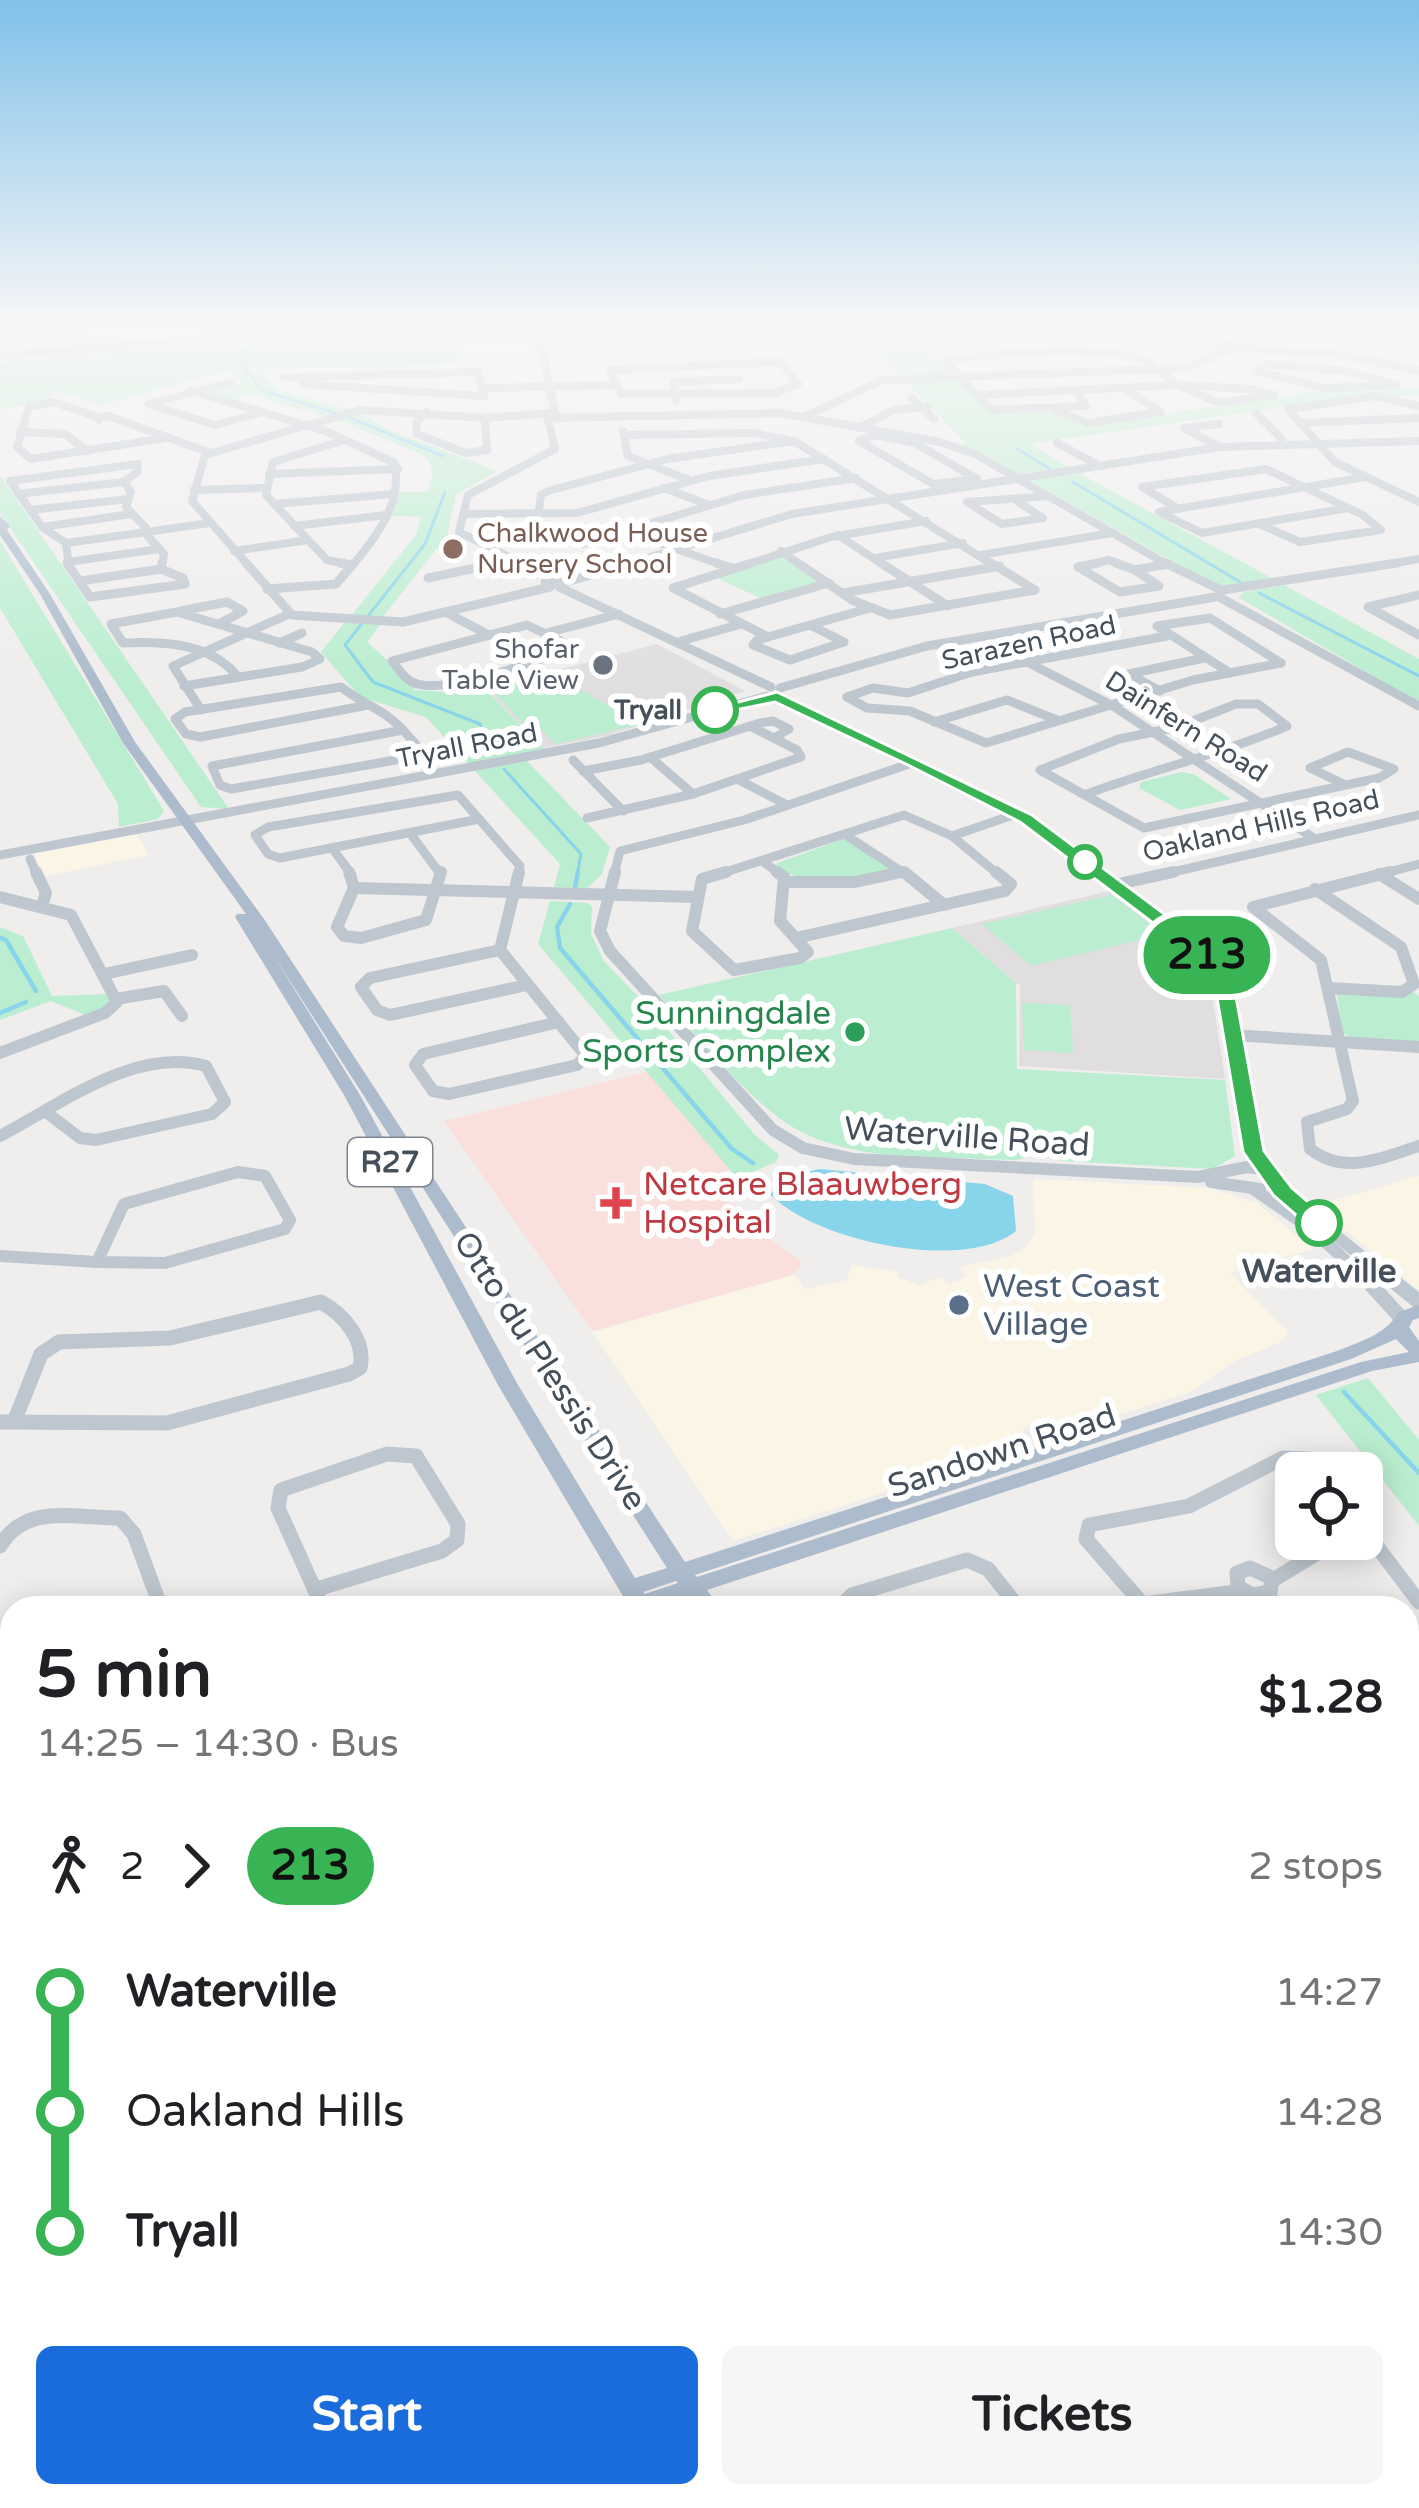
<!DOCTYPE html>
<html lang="en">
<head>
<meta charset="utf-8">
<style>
	body { margin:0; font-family:"Varela Round",sans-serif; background:#f6f6f6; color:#202124; height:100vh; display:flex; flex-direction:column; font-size:45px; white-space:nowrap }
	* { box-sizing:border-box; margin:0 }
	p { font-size:39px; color:#757577 }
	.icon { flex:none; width:66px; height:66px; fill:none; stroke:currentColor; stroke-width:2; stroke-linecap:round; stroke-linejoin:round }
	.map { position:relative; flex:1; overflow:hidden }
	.side { position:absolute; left:0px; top:1596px; width:1419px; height:912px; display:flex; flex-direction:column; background:#fff; border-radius:36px 36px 0 0; box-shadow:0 6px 30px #0003 }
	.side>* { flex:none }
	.badge { padding:0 24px; border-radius:39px; font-size:42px; line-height:78px }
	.controls { position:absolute; left:1275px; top:1452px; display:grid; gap:24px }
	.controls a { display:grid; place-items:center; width:108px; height:108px; border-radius:18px; background:#fff; box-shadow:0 6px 30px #0003; font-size:60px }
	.map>.badge { position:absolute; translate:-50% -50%; box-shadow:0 0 0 6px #fff }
	.legs { display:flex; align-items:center; gap:18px; height:132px; padding:0 36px; font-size:39px }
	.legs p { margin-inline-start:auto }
	.summary { display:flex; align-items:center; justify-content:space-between; height:204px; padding:0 36px }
	h1 { font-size:66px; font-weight:700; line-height:90px }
	.cta { display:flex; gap:24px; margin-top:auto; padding:24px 36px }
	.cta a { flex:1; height:138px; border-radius:18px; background:#1a6cdc; color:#fff; font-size:48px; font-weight:700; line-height:138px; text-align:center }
	.cta a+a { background:#f6f6f6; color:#202124 }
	ul { padding:0 36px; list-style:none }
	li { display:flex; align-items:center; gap:42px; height:120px; font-size:45px }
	li i { display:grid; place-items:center; width:18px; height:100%; margin:0 15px; background:currentColor }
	li i::after { content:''; width:30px; height:30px; margin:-15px; border:9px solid; border-radius:50%; background:#fff }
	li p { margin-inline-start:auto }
	li:first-child i { background:linear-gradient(#0000 50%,currentColor 0) }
	li:last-child i { background:linear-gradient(currentColor 50%,#0000 0) }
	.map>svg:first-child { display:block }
</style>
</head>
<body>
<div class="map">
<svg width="1419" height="2508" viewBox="0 0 1419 2508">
	<rect width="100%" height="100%" fill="#f0eded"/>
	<g fill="#fbf5e6">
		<path d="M81,329H467L224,333L121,343L92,338Z"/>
		<path d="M513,339L531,346L533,362L463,364L462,340Z"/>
		<path d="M136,834L149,855L46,876L34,854Z"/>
		<path d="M1419,1176V1290L1315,1206Z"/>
		<path d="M1033,1179L1209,1188L1257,1203L1313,1249L1230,1273L1287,1331L1285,1340L1231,1363L1193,1391L1064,1433L1036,1424L1023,1429L1027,1443L1018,1449L733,1541L592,1332L794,1275L805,1289L847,1280L852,1265L898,1272V1277L919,1285L941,1277L948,1284L959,1281L966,1275L959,1267L1009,1257L1026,1247L1035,1234Z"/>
	</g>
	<g fill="#e1dedf">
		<path d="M657,644L745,691L606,736L543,748L485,689Z"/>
		<path d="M1109,891L1208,969L1225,1079L1019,1066L1020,986L952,928Z"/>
	</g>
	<path fill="#fae0dd" d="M647,1072L730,1170L711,1175L710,1185L724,1201L734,1204L762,1233L802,1262L793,1275L592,1331L444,1121Z"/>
	<g fill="#bbeed0">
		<path d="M0,329H81L92,338L121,343L0,355Z"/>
		<path d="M851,329H906L954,373L901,377Z"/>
		<path d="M495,337L524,338L537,344L538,358H532L531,346L524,341L463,340V364L259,369L278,389L349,410L326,417L252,395L229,401L198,392L241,384L230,370L100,405L53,390L49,401L0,409V362L209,345Z"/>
		<path d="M959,379L990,411L1050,410L1083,426L1338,388H1419V396L1346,398L1030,444L1070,468L1017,474L960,445L965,442L904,380Z"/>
		<path d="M358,412L387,429L497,471L456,495L447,536L381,619L350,617L416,535L421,517L389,516L397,492H428C433,475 436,463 419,453L334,419Z"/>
		<path d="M1077,472L1275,580L1231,588L1211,584L1031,481Z"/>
		<path d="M0,475L229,809L201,807L0,513Z"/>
		<path d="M0,541L164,811L158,819L119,827L118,804L0,608Z"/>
		<path d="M780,555L822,582L764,600L713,576Z"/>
		<path d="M1284,585L1419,659V703L1238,597L1244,592Z"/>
		<path d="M345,622L380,625L367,642L417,686L413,690L461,693L483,687L545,750L469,764L426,717L360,697L321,652Z"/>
		<path d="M554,674L631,719L646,723L555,744L543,731L532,733L491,689Z"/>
		<path d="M526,760L610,847L602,874L587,888L554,887L560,864L474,770Z"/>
		<path d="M1182,772L1193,774L1231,799L1180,810L1139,788L1141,782Z"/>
		<path d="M843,839L893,868C856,879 806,892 775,864Z"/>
		<path d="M1112,895L1164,934L1031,966L982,924Z"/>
		<path d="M550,901L588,903L592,907L591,933L603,960L653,1012L755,1135L779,1155L776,1162L737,1178L730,1170L538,944Z"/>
		<path d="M0,927L23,936L52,996L108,994L112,1003L90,1017L51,1001L0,1020Z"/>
		<path d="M952,928L1016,983L1017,1069L1225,1080L1235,1156L1212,1169L1062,1161L1048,1158L1047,1154L1031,1153L1030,1157L1014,1160C938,1156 837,1166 774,1114C732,1081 696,1034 659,995Z"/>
		<path d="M1414,992L1419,997V1043L1352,1039L1342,1032L1337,994Z"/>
		<path d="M1022,1003L1070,1005L1073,1053L1024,1050Z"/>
		<path d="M1368,1378L1419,1440V1526L1316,1395Z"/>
	</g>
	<path fill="#88d4eb" d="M819,1169L985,1184L1013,1196L1016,1231C964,1273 814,1241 770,1194L791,1176Z"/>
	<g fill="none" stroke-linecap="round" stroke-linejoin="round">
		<g stroke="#88d4eb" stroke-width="3">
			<path d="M241,350L254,354L242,365"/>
			<path d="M244,368L263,391L345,416L443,456"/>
			<path d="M1016,448L1050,469"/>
			<path d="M1073,482L1240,582"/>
			<path d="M445,492L425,544L345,645L373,682L480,724L491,754"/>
			<path d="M1259,593L1419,676"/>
			<path d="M504,769L581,854L577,875"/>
		</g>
		<g stroke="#88d4eb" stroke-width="4.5">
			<path d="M575,887L578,872"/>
			<path d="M570,904L557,927L560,948L732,1149L753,1163"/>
			<path d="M0,938L6,940L36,991"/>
			<path d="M0,1013L26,1002"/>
			<path d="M1344,1392L1419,1473"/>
		</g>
		<g stroke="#bec7cf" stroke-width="8">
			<path d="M1180,329L1237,348L1345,355L1419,371"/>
			<path d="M714,331L788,329"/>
			<path d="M532,337L542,349L555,413"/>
			<path d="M0,356L229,337L721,330"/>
			<path d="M774,362L782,363L798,384L775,393L621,394L610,370Z"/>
			<path d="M1268,364L1347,371L1397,385L1324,388L1255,371Z"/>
			<path d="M478,372L484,396L302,384L303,377Z"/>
			<path d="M284,377H303"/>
			<path d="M232,382L148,404L215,425L263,412"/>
			<path d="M1177,385L1251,389L1274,395L1220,403Z"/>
			<path d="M483,388L613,385"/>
			<path d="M192,391L328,432L395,463C402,504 377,536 352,566"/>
			<path d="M976,395L993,410L1086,406L1076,391"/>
			<path d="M976,395L946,361C989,353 1108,343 1147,362C1158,367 1167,377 1177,385"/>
			<path d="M976,395L1177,385"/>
			<path d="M912,398L934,419"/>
			<path d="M676,400L674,382L738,379"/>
			<path d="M1419,406L1375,396L1288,409L1335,462L1419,502"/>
			<path d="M1056,411L1088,423L1161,412L1126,389"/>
			<path d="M427,412L416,422L417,434L466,453L487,450L485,418"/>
			<path d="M1256,413L1282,439"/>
			<path d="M806,416L882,380L1185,368L1238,346"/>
			<path d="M98,417L53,402L29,407L17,447L31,459L165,438"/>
			<path d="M556,418L780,413L940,442L975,454L1170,566"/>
			<path d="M99,420L96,418L108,416L211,453"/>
			<path d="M1299,423L1419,418"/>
			<path d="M1219,424L1184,428L1220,447"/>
			<path d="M861,427L894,410L927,407"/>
			<path d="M623,431L628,456L689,480"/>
			<path d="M20,432L65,434L87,451"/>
			<path d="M624,435L753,433L794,441L995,566"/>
			<path d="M875,435L915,443L977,479L933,484L859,441Z"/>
			<path d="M345,440L273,462L266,495L327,560L352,565"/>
			<path d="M794,441L667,459L548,491L541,495L537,525L583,544L744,495L856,478"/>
			<path d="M1057,443L1100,466"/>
			<path d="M269,474L398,469"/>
			<path d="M664,488L709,505"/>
			<path d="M194,490L267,488"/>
			<path d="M18,494L124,482"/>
			<path d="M1017,501L1043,518L1002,524L967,502L1049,496"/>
			<path d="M274,504L393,494"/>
			<path d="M1177,508L1142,487L1266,469L1363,515L1381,530L1300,542L1259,524"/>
			<path d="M1348,508L1202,533L1159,512L1365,477"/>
			<path d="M30,510L128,499"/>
			<path d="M463,514L577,513L709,476L824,459"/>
			<path d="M294,526L386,515"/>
			<path d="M42,527L131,514"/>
			<path d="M154,531L209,523"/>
			<path d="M625,531L725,566"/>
			<path d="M145,533L164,554L162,566"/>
			<path d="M838,535L885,566"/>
			<path d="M66,543L140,533"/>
			<path d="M234,551L308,540"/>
			<path d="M781,551L802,566"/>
			<path d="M981,555L1112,533"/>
			<path d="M875,558L963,543"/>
			<path d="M67,562L159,549"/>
			<path d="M69,566L66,543L42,527L10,481L138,464L137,472L124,482L131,492L126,507L147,529"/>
			<path d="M249,566L192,501L205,455L360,410L485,418L552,413L560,417"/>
			<path d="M485,566L511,560"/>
			<path d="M527,566L459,532L468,495L555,449L548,419"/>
			<path d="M621,566L792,514L1220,447L1419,441"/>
			<path d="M743,566L831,537L926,521"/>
			<path d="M1084,566L1109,560L1123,566"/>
			<path d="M1159,566L1168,564"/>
			<path d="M1378,566L1419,559"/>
		</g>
		<g stroke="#bec7cf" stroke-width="9">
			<path d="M67,563L90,597L185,584"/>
			<path d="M162,563L161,569L183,578L185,584"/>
			<path d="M246,563L292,615L403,622L550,587"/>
			<path d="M340,563L352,565"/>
			<path d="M521,563L554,579"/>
			<path d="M716,563L732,568"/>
			<path d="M752,563L673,588L768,637"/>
			<path d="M798,563L852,600L890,615L1035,590"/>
			<path d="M881,563L948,606"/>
			<path d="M991,563L1035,590"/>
			<path d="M1098,563L1078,567L1120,592L1159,586L1135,570"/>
			<path d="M1116,563L1135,570"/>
			<path d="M1165,563L1219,589"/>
			<path d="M1135,570L1168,564"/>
			<path d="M428,578L499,563"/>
			<path d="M80,581L161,569"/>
			<path d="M545,582H567L631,563"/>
			<path d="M559,587L771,687"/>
			<path d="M267,589L336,584L354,563"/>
			<path d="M1223,590L1397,563"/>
			<path d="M843,593L1000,566"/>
			<path d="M1419,595L1368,607L1419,635"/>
			<path d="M1219,597L1419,706"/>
			<path d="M180,611L227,602L243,611L219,624"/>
			<path d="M445,612L489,635"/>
			<path d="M720,614L829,583"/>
			<path d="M527,625L573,647C543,659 441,697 412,682C404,678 398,668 392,661Z"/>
			<path d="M810,625L844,642L790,660L753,645L757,640L870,608"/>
			<path d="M550,632L619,614"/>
			<path d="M681,641L741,624"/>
			<path d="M279,643L302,633"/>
			<path d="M1027,662L1113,706L1315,839"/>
			<path d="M1230,673L1157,626L1210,618L1281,663"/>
			<path d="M184,686L302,667L320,659L312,652L177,612L111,624L123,643C164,641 211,643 238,677"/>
			<path d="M780,688L927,646L1215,597"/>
			<path d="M1160,691L1129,674L1204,658"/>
			<path d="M777,697L1026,819L1100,875"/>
			<path d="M847,697L867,708L910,711L986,743L1193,680L1281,663"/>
			<path d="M847,697L873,688L908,693L972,672L1167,636"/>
			<path d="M368,705L200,737L186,734L175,719L185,712L341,687C362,704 384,709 403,730"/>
			<path d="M201,710L173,666L289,614"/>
			<path d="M934,722L1007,700L1057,720"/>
			<path d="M403,730L422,751L413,757L231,789L220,785L212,766Z"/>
			<path d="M650,757L693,794"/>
			<path d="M573,760L623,811"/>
			<path d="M583,771L641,760L760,723L773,721L789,729L774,738"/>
			<path d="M739,780L787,805"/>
			<path d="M1087,794C1154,769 1222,754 1287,726L1258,704H1236L1178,727L1119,739L1040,770L1144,828L1379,778L1394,769L1348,752L1310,768L1346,785"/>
			<path d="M458,795L479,819L280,858L268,854L255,835L268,827Z"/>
			<path d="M587,818L693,794L801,757L797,750L750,726"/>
			<path d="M479,819L520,866L518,875"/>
			<path d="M410,833L441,875"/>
			<path d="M844,834L907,875"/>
			<path d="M952,836L1016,814"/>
			<path d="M332,848L352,875"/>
			<path d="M0,855L599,743L767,696"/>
			<path d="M30,859L37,875"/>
			<path d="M764,862L781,875"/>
			<path d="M614,875L620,851L744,820L915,762"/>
			<path d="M716,875L904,815L952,836L999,875"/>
			<path d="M888,875L904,871"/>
			<path d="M1160,875L1419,815"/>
			<path d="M1378,875L1419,864"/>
		</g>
		<g stroke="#bec7cf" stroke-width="12">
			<path d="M36,872L46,893L42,905"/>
			<path d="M349,872L354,888"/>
			<path d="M519,872L500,950L586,1056L577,1065L449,1094L433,1091L415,1065L423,1054L559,1022"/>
			<path d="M615,872L600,931L610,951L773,1130L803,1148L854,1159L1198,1177L1247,1167L1269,1170"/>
			<path d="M726,872L702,879L692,931L734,970L800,958L808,952L780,921L784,877L777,872"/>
			<path d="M904,872L944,905"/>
			<path d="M1096,872L1216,962L1222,973L1257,1159L1275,1175L1288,1197L1391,1280"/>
			<path d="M1390,872L1253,907L1321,960L1353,1101L1347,1109L1307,1122L1310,1149C1345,1176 1381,1158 1419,1146"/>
			<path d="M1379,874L1419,899"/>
			<path d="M785,882H855L902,872"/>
			<path d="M1114,885L1173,872"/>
			<path d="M354,888L697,897"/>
			<path d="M354,888L337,927L344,936L361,938L426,920L441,872"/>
			<path d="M1315,889L1401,947L1414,984L1402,992L1328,988"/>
			<path d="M0,897L71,915L117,1002L105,1013L0,1053"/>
			<path d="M796,938L1005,891L1011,884L996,872"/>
			<path d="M500,950L370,978L361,987L377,1010L390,1015L527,985"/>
			<path d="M104,974L192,955"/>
			<path d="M116,999L164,991L182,1016"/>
			<path d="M1232,1035L1419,1047"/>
			<path d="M0,1136C60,1105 135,1046 206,1066L225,1102L212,1114L96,1140L80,1138L46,1112"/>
			<path d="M238,1172L265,1176L290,1220L285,1229L165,1263L97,1262L124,1204Z"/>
			<path d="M1211,1182L1260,1189"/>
			<path d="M1252,1188L1311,1229L1367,1280"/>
			<path d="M0,1256L97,1262"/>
		</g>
		<g stroke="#bec7cf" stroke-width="15">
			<path d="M1364,1277L1403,1320"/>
			<path d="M1388,1277L1419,1302"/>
			<path d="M0,1422L167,1423L349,1374L360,1368C366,1340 344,1315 321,1302L170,1338L59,1342L41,1354L14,1422"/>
			<path d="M1362,1527L1419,1602"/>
			<path d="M0,1546C26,1503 73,1518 120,1518L134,1534L161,1608"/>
			<path d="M1250,1568L1272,1578L1270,1592L1253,1595L1238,1587L1237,1573Z"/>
			<path d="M1273,1580L1340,1539"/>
			<path d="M317,1589L442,1551L457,1540L458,1524L416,1456L387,1454L281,1490L278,1508L323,1608"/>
			<path d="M1266,1594L1279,1608"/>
			<path d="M1142,1604L1244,1591"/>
			<path d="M599,1608L639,1604"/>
			<path d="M839,1608L852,1595L967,1560L988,1569L1019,1608"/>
			<path d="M1146,1608L1086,1539L1089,1525L1189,1506L1283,1458L1307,1459L1322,1473"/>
			<path d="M0,1693L12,1689"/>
			<path d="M1407,1728L1419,1723"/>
			<path d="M1407,1745L1419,1758"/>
			<path d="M1407,1809L1419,1804"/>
		</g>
		<g stroke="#bec7cf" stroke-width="21">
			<path d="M0,1817L12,1813"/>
			<path d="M0,1943L12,1959"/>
			<path d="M1407,2089L1419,2103"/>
			<path d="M0,2091H12"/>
			<path d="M0,2250H12"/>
			<path d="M1407,2340L1419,2334"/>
			<path d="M0,2423H12"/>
			<path d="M458,2496L469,2508"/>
			<path d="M698,2496L705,2508"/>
			<path d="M116,2508L119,2496"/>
		</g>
		<g fill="#adbccc" fill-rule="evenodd">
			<path d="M0,516L10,526L7,530L50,594L135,742L264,919L685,1562L1337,1351C1361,1341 1385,1335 1399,1312L1419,1305V1318L1413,1320L1409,1327L1419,1341V1362L1372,1371L707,1590L720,1608H697L688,1596L653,1608H630L498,1385L344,1095L235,917L237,914H246L123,743L40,594L0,535ZM272,953L667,1568L635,1578L518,1385L360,1095ZM1396,1339L1409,1352L1361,1362L697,1577L695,1575L1351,1359ZM676,1581L678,1583L645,1594L643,1592Z"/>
			<path d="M1191,2496H1226L1231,2508H1197Z"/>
			<path d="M1272,2496H1307L1312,2508H1278Z"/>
		</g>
	</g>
	<linearGradient id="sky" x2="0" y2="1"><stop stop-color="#81c1e9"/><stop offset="0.48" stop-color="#f8f7f7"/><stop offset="1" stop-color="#f8f7f7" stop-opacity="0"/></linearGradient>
	<rect width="1419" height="680" fill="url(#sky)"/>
	<path fill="#38b454" stroke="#fff" stroke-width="3" d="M777,692L1032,815L1222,957L1233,980L1264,1151L1292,1188L1327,1218V1228H1311L1274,1196L1243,1152L1214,980L1207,964L1020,822L910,766L775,702L715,714L707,710Z"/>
	<circle fill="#8d6e63" stroke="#fff" stroke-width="4.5" cx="453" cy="549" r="12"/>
	<circle fill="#6b7280" stroke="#fff" stroke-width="4.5" cx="603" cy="665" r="12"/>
	<g fill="#fff" stroke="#38b454" stroke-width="6">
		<circle cx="715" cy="710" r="21"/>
		<circle cx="1085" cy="862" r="15"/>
		<circle cx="1319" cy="1223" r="21"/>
	</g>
	<circle fill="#2e9e5b" stroke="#fff" stroke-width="4.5" cx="855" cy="1032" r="12"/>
	<path fill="#e0444e" stroke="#fff" stroke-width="4.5" d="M610 1185h12v12h12v12h-12v12h-12v-12h-12v-12h12z"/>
	<circle fill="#5c6f8a" stroke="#fff" stroke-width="4.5" cx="959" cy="1305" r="12"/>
	<g text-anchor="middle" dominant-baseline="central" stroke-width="12" stroke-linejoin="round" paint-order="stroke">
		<g font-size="27" fill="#785e54" stroke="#fff" text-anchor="start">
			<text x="477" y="533">Chalkwood House<tspan x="477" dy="31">Nursery School</tspan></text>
		</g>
		<g font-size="27" fill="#46505a" stroke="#fff">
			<text transform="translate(1029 643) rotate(-12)">Sarazen Road</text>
			<text transform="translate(1186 727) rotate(32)">Dainfern Road</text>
			<text transform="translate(467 746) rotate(-11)">Tryall Road</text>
			<text transform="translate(1261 826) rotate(-13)">Oakland Hills Road</text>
		</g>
		<g font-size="27" fill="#5b616d" stroke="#fff" text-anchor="end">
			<text x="579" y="649">Shofar<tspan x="579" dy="31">Table View</tspan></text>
		</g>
		<g font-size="27" font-weight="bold" fill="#46505a" stroke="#fff" text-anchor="end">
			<text x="682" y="710">Tryall</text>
		</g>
		<rect fill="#fff" stroke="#7e848c" stroke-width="3" x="348" y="1138" width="84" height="48" rx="9"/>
		<g font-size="30" font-weight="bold" fill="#46505a">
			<text x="390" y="1162">R27</text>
		</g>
		<g font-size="33" fill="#27864d" stroke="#fff" text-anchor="end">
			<text x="831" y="1013">Sunningdale<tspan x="831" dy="38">Sports Complex</tspan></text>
		</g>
		<g font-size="33" fill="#46505a" stroke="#fff">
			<text transform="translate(967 1137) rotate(4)">Waterville Road</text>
			<text transform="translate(550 1371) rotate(57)">Otto du Plessis Drive</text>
			<text transform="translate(1002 1451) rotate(-18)">Sandown Road</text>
		</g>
		<g font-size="33" fill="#be3a42" stroke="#fff" text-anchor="start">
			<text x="643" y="1184">Netcare Blaauwberg<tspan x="643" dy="38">Hospital</tspan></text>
		</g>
		<g font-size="33" font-weight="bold" fill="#46505a" stroke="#fff">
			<text x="1319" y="1271">Waterville</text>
		</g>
		<g font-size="33" fill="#4e5e75" stroke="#fff" text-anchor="start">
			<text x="983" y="1286">West Coast<tspan x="983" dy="38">Village</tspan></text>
		</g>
	</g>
</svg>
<div class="controls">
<a><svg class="icon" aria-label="locate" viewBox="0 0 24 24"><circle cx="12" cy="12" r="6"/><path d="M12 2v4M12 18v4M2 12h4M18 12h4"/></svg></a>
</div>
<b class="badge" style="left:1207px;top:955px;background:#38b454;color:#111">213</b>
<section class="side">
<div class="summary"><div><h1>5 min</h1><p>14:25 – 14:30 · Bus</p></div><b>$1.28</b></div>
<div class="legs"><svg class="icon" aria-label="walk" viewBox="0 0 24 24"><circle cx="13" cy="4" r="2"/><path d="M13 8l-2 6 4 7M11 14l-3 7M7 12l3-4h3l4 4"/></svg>2<svg class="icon" aria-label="forward" viewBox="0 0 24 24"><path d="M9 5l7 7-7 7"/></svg><b class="badge" style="background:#38b454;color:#111">213</b><p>2 stops</p></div>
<ul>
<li><i style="color:#38b454"></i><b>Waterville</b><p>14:27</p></li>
<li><i style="color:#38b454"></i><span>Oakland Hills</span><p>14:28</p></li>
<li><i style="color:#38b454"></i><b>Tryall</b><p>14:30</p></li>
</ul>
<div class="cta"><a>Start</a><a>Tickets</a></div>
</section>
</div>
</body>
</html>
